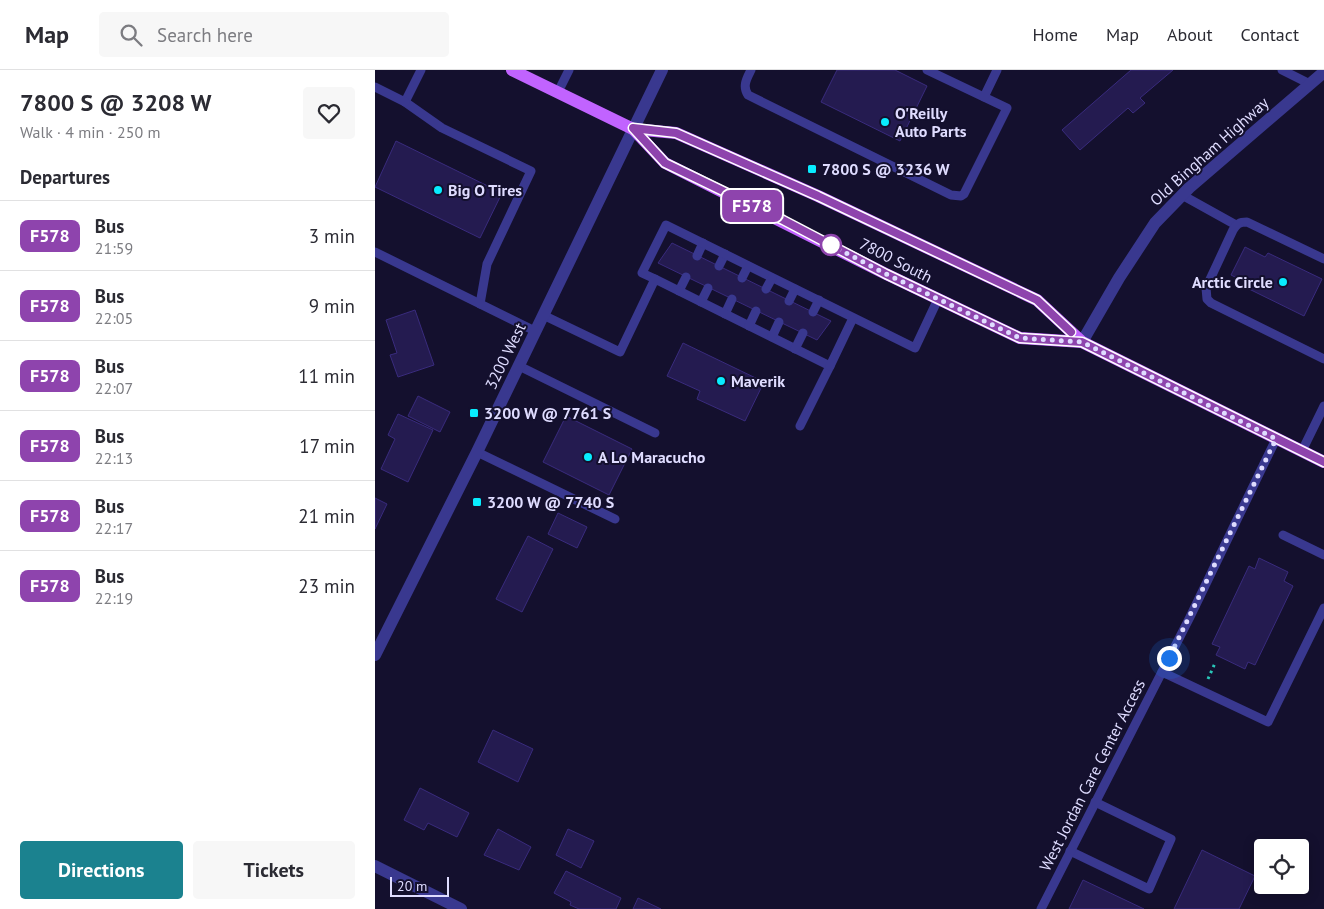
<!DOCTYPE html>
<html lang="en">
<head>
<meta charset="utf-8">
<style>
	body { margin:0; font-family:"PT Sans",sans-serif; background:#f7f7f7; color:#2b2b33; height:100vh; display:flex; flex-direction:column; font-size:19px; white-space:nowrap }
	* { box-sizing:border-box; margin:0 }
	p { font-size:16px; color:#7c7c81 }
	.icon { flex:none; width:28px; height:28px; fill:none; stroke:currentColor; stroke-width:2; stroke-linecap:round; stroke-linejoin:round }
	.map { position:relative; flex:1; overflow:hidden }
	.drawer { display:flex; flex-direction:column; background:#fff; width:375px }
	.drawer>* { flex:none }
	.badge { padding:0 10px; border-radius:8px; font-size:18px; line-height:32px }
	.tools { position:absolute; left:879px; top:769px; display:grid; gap:10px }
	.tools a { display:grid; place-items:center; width:55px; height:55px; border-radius:5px; background:#fff; box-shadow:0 2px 12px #0003; font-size:25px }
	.scale { position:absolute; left:15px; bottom:12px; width:59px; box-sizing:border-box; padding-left:5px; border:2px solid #dfdcff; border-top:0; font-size:14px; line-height:18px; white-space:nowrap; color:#dfdcff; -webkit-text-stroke:4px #14102e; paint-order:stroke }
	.you { position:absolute; width:25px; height:25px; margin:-12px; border:4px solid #fff; border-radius:50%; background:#1a73e8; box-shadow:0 0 0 8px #1a73e833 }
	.map>.badge { position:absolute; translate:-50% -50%; box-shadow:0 0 0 2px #fff }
	h2 { padding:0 20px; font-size:19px; line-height:45px }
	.round { display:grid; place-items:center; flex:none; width:52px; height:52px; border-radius:5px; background:#f7f7f7 }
	.head { display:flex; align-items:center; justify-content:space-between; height:85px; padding:0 20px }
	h1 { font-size:24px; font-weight:800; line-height:38px }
	.action { display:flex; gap:10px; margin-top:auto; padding:10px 20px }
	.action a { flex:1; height:58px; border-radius:5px; background:#1b828f; color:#fff; font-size:20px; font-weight:800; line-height:58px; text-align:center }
	.action a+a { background:#f7f7f7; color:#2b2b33 }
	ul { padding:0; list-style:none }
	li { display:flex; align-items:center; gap:15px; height:70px; padding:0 20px; border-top:1px solid #e1e1e2 }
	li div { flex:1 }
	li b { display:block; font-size:19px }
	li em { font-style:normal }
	li .badge { min-width:55px; font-weight:700; text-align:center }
	header { display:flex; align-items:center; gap:30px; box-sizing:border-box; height:70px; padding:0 25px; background:#fff; border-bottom:1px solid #e1e1e2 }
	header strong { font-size:24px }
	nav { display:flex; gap:28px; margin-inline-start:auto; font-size:18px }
	.search { width:350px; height:45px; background:#f7f7f7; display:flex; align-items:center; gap:12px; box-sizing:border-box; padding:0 18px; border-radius:5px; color:#7c7c81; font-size:19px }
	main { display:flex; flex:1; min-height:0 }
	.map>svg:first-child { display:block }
</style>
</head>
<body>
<header>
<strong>Map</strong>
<div class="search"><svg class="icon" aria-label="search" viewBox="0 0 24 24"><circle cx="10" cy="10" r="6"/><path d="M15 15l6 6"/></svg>Search here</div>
<nav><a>Home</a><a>Map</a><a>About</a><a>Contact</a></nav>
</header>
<main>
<section class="drawer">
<div class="head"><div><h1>7800 S @ 3208 W</h1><p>Walk · 4 min · 250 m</p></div><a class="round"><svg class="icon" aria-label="heart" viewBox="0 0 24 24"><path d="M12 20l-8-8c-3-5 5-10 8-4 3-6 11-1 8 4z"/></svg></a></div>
<h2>Departures</h2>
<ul>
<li><span class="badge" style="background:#8e44ad;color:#fff">F578</span><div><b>Bus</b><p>21:59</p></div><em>3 min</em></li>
<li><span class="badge" style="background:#8e44ad;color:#fff">F578</span><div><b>Bus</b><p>22:05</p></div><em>9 min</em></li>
<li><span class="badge" style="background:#8e44ad;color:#fff">F578</span><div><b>Bus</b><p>22:07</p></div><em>11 min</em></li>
<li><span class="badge" style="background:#8e44ad;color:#fff">F578</span><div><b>Bus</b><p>22:13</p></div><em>17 min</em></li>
<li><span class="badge" style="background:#8e44ad;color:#fff">F578</span><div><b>Bus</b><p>22:17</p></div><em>21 min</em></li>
<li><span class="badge" style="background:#8e44ad;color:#fff">F578</span><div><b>Bus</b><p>22:19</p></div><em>23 min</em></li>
</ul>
<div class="action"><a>Directions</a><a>Tickets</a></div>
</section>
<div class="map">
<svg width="949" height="839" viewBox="0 0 949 839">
	<rect width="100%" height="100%" fill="#14102e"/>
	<g fill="#241b50" stroke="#392b7d">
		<path d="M462,0H520L552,16L525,71L446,32Z"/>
		<path d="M756,0H798L765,28L770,33L758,43L753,38L705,80L687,60Z"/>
		<path d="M21,71L127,123L105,168L0,117Z"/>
		<path d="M297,173L456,251L442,270L283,193Z"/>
		<path d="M870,177L890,187L893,183L947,209L929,246L874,219L876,215L856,205Z"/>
		<path d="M40,240L59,295L23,307L15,285L22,283L11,250Z"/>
		<path d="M308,273L389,312L370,351L322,329L325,321L292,306Z"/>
		<path d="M43,326L75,342L65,362L33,346Z"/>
		<path d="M23,344L58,360L33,412L6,399L20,369L13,365Z"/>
		<path d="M191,346L257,379L234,425L168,392Z"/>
		<path d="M0,428L12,434L0,459Z"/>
		<path d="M183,443L212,457L202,478L173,464Z"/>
		<path d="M153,466L178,479L147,542L121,529Z"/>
		<path d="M884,488L913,502L909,511L918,516L880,595L873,592L870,599L841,585L845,577L837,574L874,496L880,499Z"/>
		<path d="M118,660L158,679L143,712L103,692Z"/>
		<path d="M45,718L94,743L82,767L53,753L49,760L29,750Z"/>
		<path d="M123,759L156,777L144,800L109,785Z"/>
		<path d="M193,759L219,771L206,798L181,785Z"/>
		<path d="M827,780L880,806L864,839H799Z"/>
		<path d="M191,801L246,828L241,839H204L195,835L196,832L179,823Z"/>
		<path d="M708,810L769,839H694Z"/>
		<path d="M263,828L286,839H258Z"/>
	</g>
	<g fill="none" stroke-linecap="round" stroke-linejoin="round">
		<path stroke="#29c7b9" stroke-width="3" stroke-dasharray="2.5 4" stroke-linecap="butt" d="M833,609L840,593"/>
		<g stroke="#39388f" stroke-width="9">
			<path d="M46,0L30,32L67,58L156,101L112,194L105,234"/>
			<path d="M376,0C372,8 367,16 373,25L576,125L586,126L589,124L632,38L552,0"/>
			<path d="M907,0L935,14"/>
			<path d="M0,17L30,32"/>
			<path d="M183,22L194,0"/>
			<path d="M609,27L622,0"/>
			<path d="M807,125L861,155"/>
			<path d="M0,182L160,261"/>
			<path d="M322,186L328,173"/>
			<path d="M949,189L872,152C864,152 862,154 858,160L831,218L832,229L836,233L949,289"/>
			<path d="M344,196L350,184"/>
			<path d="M367,208L373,196"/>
			<path d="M280,209L267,203L291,155L540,278L563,229"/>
			<path d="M391,219L397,208"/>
			<path d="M304,221L311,207"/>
			<path d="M414,231L420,219"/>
			<path d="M326,232L333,218"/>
			<path d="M438,242L444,230"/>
			<path d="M350,244L357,229"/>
			<path d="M168,245L245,282L280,209L455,296L425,356"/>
			<path d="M374,256L381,241"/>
			<path d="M397,267L404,252"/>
			<path d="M420,279L428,263"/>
			<path d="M144,296L280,363"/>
			<path d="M455,296L478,248"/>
			<path d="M927,381L949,336"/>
			<path d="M102,382L240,449"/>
			<path d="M908,465L949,485"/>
			<path d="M787,602L893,652L949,538"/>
			<path d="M695,781L774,819L796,769L720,732"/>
			<path d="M666,839L815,547L901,369"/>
		</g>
		<path stroke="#39388f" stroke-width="12" d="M0,796L86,839"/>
		<g stroke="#39388f" stroke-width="12">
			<path d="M707,272L744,208L780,153L814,118L949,2"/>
			<path d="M0,585L102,382L287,0"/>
		</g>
		<g stroke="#c163ff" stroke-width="12">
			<path d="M137,0L258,59L301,63L443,126L662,230L707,272L949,392"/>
			<path d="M258,59L290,93L511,204L645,268L707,272"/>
		</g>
	</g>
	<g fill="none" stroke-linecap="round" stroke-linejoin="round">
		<defs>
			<path id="line" d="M696,262L662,230L443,126L301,63L258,58L290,93L408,150L511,204L645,268L707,272L949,392"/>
		</defs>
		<use href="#line" stroke="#fff" stroke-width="11"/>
		<use href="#line" stroke="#8e44ad" stroke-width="8"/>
		<path stroke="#dfdcff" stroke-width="5" stroke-dasharray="0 9" d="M456,175L511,204L645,268L707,272L901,369L794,588"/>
	</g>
	<g fill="#08ecff" stroke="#14102e" stroke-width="2">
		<circle cx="510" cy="52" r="5"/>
		<rect x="432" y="94" width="10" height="10" rx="2.5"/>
		<circle cx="63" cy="120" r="5"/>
		<circle cx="908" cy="212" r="5"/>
		<circle cx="346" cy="311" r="5"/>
		<rect x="94" y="338" width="10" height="10" rx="2.5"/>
		<circle cx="213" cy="387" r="5"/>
		<rect x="97" y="427" width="10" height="10" rx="2.5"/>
	</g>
	<circle fill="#fff" stroke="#8e44ad" stroke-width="2.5" cx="456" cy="175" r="10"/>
	<g text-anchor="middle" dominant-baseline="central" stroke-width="4" stroke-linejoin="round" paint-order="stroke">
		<g font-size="16" font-weight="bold" fill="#dfdcff" stroke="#14102e" text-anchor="start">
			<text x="520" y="43">O'Reilly<tspan x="520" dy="18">Auto Parts</tspan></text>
			<text x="447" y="99">7800 S @ 3236 W</text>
			<text x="73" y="120">Big O Tires</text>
			<text x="898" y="212" text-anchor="end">Arctic Circle</text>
			<text x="356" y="311">Maverik</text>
			<text x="109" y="343">3200 W @ 7761 S</text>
			<text x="223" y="387">A Lo Maracucho</text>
			<text x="112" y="432">3200 W @ 7740 S</text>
		</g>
		<g font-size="16" fill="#dfdcff" stroke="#14102e">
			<text transform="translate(834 81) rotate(-42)">Old Bingham Highway</text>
			<text transform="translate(521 190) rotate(27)">7800 South</text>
			<text transform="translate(130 286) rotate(-64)">3200 West</text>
			<text transform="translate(717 705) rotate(-63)">West Jordan Care Center Access</text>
		</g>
	</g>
</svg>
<div class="tools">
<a><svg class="icon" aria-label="locate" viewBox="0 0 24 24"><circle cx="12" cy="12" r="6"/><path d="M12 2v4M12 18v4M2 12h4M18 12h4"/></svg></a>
</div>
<div class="scale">20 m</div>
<div class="you" style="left:794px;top:588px"></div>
<b class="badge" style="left:377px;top:136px;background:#8e44ad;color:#fff">F578</b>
</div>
</main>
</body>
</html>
